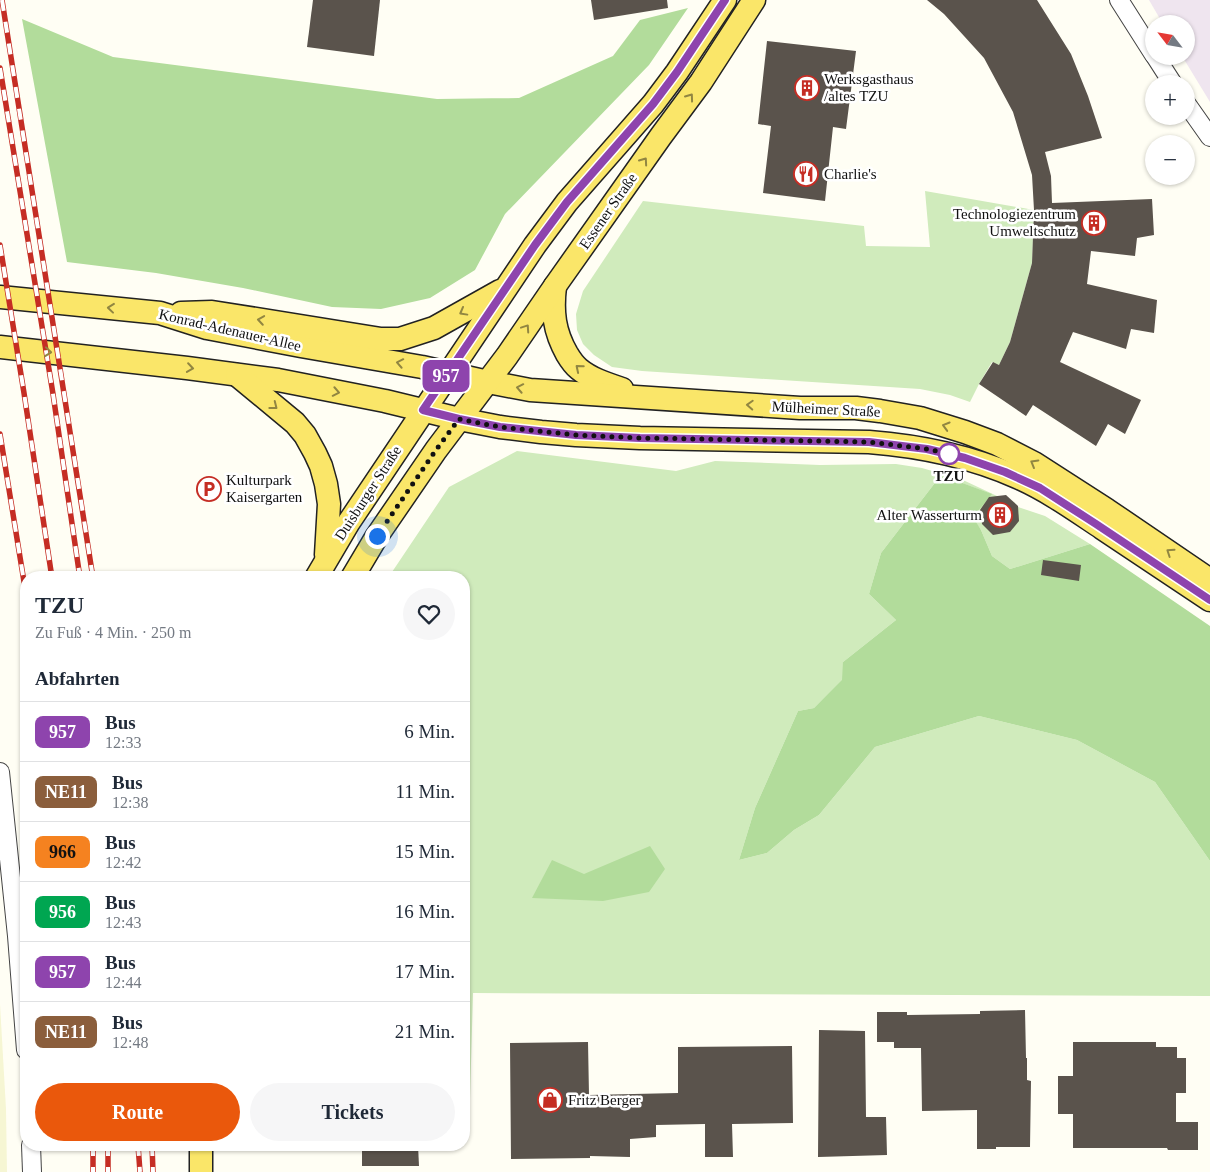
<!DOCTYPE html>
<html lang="de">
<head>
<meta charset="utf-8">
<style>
	body { margin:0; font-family:"Times New Roman",serif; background:#f6f6f7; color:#1f2937; height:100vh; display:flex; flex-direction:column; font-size:19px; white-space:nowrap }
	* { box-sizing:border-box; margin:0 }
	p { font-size:16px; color:#747a83 }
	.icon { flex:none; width:28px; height:28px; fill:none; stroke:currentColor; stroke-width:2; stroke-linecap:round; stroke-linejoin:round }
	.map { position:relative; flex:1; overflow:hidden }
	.details { position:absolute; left:20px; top:571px; width:450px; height:580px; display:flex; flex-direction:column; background:#fff; border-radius:20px; box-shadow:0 1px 4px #0004 }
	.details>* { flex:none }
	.badge { padding:0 10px; border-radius:8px; font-size:18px; line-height:32px }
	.needle { width:32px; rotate:301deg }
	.controls { position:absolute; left:1145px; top:15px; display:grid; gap:10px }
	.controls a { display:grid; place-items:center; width:50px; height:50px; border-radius:50%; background:#fff; box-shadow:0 1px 4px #0004; font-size:25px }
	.you { position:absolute; width:25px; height:25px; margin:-12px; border:4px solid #fff; border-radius:50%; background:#1a73e8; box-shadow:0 0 0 8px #1a73e833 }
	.map>.badge { position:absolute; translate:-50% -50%; box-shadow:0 0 0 2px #fff }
	h2 { padding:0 15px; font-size:19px; line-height:45px }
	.round { display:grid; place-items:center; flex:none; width:52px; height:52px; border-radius:26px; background:#f6f6f7 }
	.overview { display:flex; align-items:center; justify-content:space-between; height:85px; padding:0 15px }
	h1 { font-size:24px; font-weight:600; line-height:38px }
	.cta { display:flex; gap:10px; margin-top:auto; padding:10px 15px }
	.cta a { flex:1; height:58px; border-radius:30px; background:#ea580c; color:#fff; font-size:20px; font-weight:600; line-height:58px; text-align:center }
	.cta a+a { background:#f6f6f7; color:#1f2937 }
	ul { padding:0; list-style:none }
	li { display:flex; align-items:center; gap:15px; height:60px; padding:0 15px; border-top:1px solid #e0e1e3 }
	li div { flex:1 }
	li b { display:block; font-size:19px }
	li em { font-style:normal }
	li .badge { min-width:55px; font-weight:700; text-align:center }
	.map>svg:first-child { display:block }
</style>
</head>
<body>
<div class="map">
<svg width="1210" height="1172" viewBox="0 0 1210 1172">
	<rect width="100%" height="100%" fill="#fffef4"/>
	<path fill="#efe5ef" d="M1149,0H1210V102L1182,56H1186V24H1163Z"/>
	<path fill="#f6f6d3" d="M0,1004L6,1109L7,1172H0Z"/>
	<g fill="#d0ebbc">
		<path d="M925,191L1034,210L1032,263L1010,342L999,365L992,362L979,384L970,402L950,395L920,389L642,371L612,367L594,355L583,344L577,330L576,314L583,291L643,201L864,226L866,246L930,247Z"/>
		<path d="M517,451L676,471L715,461L820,465L896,464L922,468L963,480L997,496L1014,502L1018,507L1045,516L1090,544L1010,569L992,556L981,530L972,517L991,494L941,475L881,553L869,594L896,620L843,662V680L814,708L798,711L755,808L739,860L767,853L794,830L819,815L875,747L979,716L1077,740L1155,782L1210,861V996L473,993L469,1134L464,1135V578H388L449,487Z"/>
	</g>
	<g fill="#b2dc9b">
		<path d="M688,8L649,65L505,214L475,270L430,298L381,309L332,307L243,288L156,273L67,262L22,19L113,57L437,99L519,98L613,56L640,20Z"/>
		<path d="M941,475L992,494L973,517L981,530L992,556L1010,569L1090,544L1210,626V861L1155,782L1077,740L979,716L875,747L819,815L794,830L767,853L739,860L755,808L798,711L814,708L842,680L843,662L896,620L869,594L881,553Z"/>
		<path d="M650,846L665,869L649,892L603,901L532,898L552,860L584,874Z"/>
	</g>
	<g fill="#5a534c">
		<path d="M313,0H380L374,56L307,47Z"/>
		<path d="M591,0H667L668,8L594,20Z"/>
		<path d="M927,0H1037L1071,54L1088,96L1102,138L1045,152L1051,176L1052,203L1152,199L1154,235L1137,238L1135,256L1091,251L1087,284L1157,300L1154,333L1131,329L1126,349L1073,332L1060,362L1141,400L1125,434L1108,424L1096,446L1033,405L1026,416L979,384L993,362L999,365L1010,342L1032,263L1034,210L1032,175L1013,112L984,58L944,14Z"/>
		<path d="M767,41L856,51L846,129L833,127L825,201L763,193L771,126L758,124Z"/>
		<path d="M1006,495L1018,506L1019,521L1010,532L993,535L982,524L980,510L989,497Z"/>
		<path d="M1043,560L1081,565L1079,581L1041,575Z"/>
		<path d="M1025,1010L1026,1058H1027V1080L1031,1081L1030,1147H996V1149H977V1110L922,1111L921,1048H894V1042H877V1012H907V1015L980,1014V1011Z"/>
		<path d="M819,1030L865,1031L866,1117H886L887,1155L818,1157Z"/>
		<path d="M588,1042L589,1095L678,1093V1047L792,1046L793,1123L732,1124L733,1157H705V1124L656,1125V1137L630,1139V1157L590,1156V1158L511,1159L510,1043Z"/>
		<path d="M1073,1042H1156V1047H1177V1058H1186V1093H1176V1122H1198V1150H1168L1167,1148H1073V1114H1058V1076H1073Z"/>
		<path d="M362,1145H418L419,1166H362Z"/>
	</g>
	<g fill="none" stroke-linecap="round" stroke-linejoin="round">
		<defs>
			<g id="minor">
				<path d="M1119,0L1154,55"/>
				<path d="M1155,56L1173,84"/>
				<path d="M1186,103L1210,137"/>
				<path d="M0,772L17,936L26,1050"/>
				<path d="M31,1145L32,1172"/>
			</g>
			<g id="major">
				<path d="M555,286C552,312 554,331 567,354C570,359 574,365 579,369C591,379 607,384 622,389"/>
				<path d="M0,297L160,313L207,328L301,346L422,367L488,382L530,390L800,408H856L880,411L920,418L965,432L997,444L1034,463L1107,510L1210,580"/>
				<path d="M181,313L212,312L381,339H400L434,328L500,291"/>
				<path d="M0,347L187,368L278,380L385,401L459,419L500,427L541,432L576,435L640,438L869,442C920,446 970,456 1017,477C1047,490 1075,510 1102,528C1138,552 1174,576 1210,600"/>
				<path d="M237,375L295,423L305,435L315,453L321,466L326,484L329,504L326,555"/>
				<path d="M316,578L349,522L535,245L567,202L653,104L677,72L725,0"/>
				<path d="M352,578L377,536L436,450L507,356L555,286L661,136L701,82L754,0"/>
				<path d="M201,1145V1172"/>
			</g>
		</defs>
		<use href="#minor" stroke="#444" stroke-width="20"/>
		<use href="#major" stroke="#222" stroke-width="25"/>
		<use href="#minor" stroke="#fff" stroke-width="18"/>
		<use href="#major" stroke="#fae669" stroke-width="22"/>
		<defs>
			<g id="rail">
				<path d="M2,0C32,193 63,385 93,578"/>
				<path d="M0,68L53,394L80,578"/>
				<path d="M0,245L24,393L52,578"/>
				<path d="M0,434L26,594"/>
				<path d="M93,1145V1172"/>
				<path d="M108,1145V1172"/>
				<path d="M138,1145L140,1172"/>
				<path d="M152,1145L153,1172"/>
			</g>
		</defs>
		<use href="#rail" stroke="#c52d24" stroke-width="5.5"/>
		<use href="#rail" stroke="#fff" stroke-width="4" stroke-dasharray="11" stroke-linecap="butt"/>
	</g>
	<defs><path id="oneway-chevron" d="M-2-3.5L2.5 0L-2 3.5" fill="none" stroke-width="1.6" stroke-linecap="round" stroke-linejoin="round" transform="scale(1.25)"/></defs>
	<g stroke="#918641">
		<use href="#oneway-chevron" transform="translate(690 97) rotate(-54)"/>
		<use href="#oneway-chevron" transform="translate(644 161) rotate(-55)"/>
		<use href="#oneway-chevron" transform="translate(111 308) rotate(-174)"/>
		<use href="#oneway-chevron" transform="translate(463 312) rotate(151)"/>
		<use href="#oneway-chevron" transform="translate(261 320) rotate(-171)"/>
		<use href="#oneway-chevron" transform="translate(526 328) rotate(-56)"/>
		<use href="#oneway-chevron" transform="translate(48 352) rotate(6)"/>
		<use href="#oneway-chevron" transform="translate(400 363) rotate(-169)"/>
		<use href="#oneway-chevron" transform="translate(190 368) rotate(8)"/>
		<use href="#oneway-chevron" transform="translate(579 368) rotate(-140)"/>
		<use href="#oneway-chevron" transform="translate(520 388) rotate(-169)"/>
		<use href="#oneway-chevron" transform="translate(336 392) rotate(11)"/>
		<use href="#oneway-chevron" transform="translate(750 405) rotate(-177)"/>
		<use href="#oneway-chevron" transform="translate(274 406) rotate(38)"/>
		<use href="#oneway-chevron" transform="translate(946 426) rotate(-164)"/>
		<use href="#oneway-chevron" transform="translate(1034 463) rotate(-150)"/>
		<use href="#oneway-chevron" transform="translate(1170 552) rotate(-146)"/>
	</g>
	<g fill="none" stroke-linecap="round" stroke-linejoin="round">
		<defs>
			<path id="line" d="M725,0L677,72L653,104L567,202L535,245L423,410L459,419L500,427L576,435L640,438L869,442L927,449L965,458L1005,472L1040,488L1096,524L1210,600"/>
		</defs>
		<use href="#line" stroke="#fff" stroke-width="11"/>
		<use href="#line" stroke="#8e44ad" stroke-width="8"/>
		<path stroke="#111" stroke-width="5" stroke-dasharray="0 9" d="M377,536L436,450L459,419L500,427L576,435L640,438L869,442L927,449L949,454"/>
	</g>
	<defs>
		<symbol id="building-ring" viewBox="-11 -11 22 22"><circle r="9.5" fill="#fff" stroke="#c52d24" stroke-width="1.5"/><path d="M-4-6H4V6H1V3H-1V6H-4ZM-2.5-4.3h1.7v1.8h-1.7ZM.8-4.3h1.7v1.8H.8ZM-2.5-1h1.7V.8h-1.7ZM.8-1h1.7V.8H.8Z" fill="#c52d24"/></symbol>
		<symbol id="restaurant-ring" viewBox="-11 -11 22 22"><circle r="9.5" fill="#fff" stroke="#c52d24" stroke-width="1.5"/><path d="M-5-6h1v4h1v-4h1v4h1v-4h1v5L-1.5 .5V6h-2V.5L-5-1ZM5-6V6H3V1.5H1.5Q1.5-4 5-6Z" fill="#c52d24"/></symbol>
		<symbol id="parking-ring" viewBox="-11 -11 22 22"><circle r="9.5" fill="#fff" stroke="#c52d24" stroke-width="1.5"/><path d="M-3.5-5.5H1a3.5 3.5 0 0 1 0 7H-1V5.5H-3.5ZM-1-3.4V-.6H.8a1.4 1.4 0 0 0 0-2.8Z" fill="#c52d24"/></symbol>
		<symbol id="shop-ring" viewBox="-11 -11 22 22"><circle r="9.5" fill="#fff" stroke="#c52d24" stroke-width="1.5"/><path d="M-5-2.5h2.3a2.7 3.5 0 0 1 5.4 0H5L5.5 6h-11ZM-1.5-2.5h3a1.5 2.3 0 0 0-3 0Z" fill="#c52d24"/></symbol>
	</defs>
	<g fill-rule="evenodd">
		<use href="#building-ring" x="793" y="74" width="28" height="28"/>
		<use href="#restaurant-ring" x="792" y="160" width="28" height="28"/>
		<use href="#building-ring" x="1080" y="209" width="28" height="28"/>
		<use href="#parking-ring" x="195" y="475" width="28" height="28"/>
		<use href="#building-ring" x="986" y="501" width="28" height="28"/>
		<use href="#shop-ring" x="536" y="1086" width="28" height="28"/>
	</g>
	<circle fill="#fff" stroke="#8e44ad" stroke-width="2.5" cx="949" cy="454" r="10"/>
	<g text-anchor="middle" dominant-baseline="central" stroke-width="5" stroke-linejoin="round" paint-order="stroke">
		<g font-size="15" fill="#111" stroke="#fff" text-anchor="start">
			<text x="824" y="79">Werksgasthaus<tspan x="824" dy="17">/altes TZU</tspan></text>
			<text x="824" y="174">Charlie's</text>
			<text x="1076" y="214" text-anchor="end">Technologiezentrum<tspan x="1076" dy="17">Umweltschutz</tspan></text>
			<text x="226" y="480">Kulturpark<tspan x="226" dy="17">Kaisergarten</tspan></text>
			<text x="982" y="515" text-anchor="end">Alter Wasserturm</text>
			<text x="568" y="1100">Fritz Berger</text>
		</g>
		<g font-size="15" fill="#111" stroke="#fff">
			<text transform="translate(608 211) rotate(-55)">Essener Straße</text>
			<text transform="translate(230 330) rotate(13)">Konrad-Adenauer-Allee</text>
			<text transform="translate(826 409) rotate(3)">Mülheimer Straße</text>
			<text transform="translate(368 493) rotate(-57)">Duisburger Straße</text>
		</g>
		<g font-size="15" font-weight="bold" fill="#111" stroke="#fff">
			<text x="949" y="476">TZU</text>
		</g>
	</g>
</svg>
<div class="controls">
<a><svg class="needle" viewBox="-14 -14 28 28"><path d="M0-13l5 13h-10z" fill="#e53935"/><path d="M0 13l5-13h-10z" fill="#747a83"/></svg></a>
<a>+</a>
<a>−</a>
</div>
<div class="you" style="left:377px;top:536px"></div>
<b class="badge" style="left:446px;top:376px;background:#8e44ad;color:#fff">957</b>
<section class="details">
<div class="overview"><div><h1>TZU</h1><p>Zu Fuß · 4 Min. · 250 m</p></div><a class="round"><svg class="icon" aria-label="heart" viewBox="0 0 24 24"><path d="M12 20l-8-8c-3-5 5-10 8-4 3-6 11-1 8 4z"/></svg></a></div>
<h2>Abfahrten</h2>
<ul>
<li><span class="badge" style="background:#8e44ad;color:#fff">957</span><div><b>Bus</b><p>12:33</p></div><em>6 Min.</em></li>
<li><span class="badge" style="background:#8b5e3c;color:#fff">NE11</span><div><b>Bus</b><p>12:38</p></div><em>11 Min.</em></li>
<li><span class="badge" style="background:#f58220;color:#111">966</span><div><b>Bus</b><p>12:42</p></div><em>15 Min.</em></li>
<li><span class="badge" style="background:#00a651;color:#fff">956</span><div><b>Bus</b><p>12:43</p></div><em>16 Min.</em></li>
<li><span class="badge" style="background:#8e44ad;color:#fff">957</span><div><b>Bus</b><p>12:44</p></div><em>17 Min.</em></li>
<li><span class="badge" style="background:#8b5e3c;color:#fff">NE11</span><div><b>Bus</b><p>12:48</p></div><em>21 Min.</em></li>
</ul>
<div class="cta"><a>Route</a><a>Tickets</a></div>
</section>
</div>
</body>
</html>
